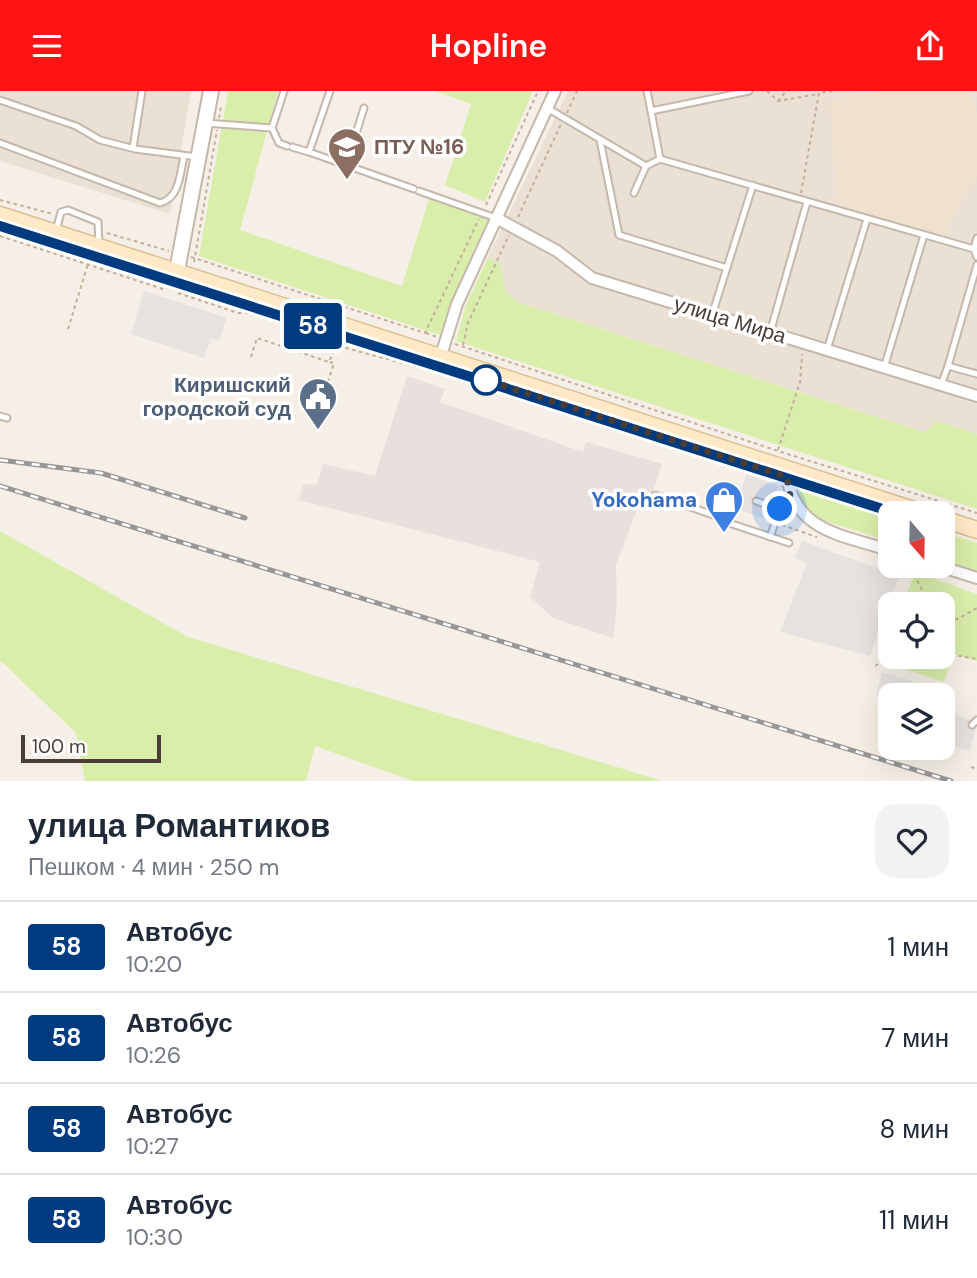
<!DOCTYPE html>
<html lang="ru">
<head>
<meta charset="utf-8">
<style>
	body { margin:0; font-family:"DM Sans",sans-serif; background:#f2f2f3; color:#1f2937; height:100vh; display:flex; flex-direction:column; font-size:26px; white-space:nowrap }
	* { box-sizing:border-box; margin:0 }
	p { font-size:23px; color:#747a83 }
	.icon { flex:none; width:38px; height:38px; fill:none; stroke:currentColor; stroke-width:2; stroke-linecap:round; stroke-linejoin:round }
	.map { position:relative; height:690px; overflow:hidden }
	.drawer { display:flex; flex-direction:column; background:#fff; flex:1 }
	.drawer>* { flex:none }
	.badge { padding:0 14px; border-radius:5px; font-size:24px; line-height:46px }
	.needle { width:46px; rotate:160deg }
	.tools { position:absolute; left:878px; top:410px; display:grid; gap:14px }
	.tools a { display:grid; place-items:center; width:77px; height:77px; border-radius:14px; background:#fff; box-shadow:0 7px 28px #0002; font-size:35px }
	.scale { position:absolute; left:21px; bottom:18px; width:140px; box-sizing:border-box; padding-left:7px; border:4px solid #493e35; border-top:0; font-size:19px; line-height:24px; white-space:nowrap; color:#493e35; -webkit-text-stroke:5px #fff; paint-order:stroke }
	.you { position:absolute; width:35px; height:35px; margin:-18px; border:5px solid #fff; border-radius:50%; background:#1a73e8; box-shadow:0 0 0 10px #1a73e833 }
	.map>.badge { position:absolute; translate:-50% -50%; box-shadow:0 0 0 4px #fff }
	.round { display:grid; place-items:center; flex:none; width:74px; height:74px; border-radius:21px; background:#f2f2f3 }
	.headline { display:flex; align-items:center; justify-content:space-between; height:119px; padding:0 28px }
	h1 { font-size:33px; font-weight:600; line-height:52px }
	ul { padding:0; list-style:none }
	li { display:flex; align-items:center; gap:21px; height:91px; padding:0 28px; border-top:2px solid #e0e1e3 }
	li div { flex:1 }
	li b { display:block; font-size:26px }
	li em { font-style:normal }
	li .badge { min-width:77px; font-weight:700; text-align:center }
	header { display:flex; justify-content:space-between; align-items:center; height:91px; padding:0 28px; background:#ff1416; color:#fff; font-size:32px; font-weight:600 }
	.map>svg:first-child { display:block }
</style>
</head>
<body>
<header><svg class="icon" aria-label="menu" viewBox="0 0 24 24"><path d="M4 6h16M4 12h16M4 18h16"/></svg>Hopline<svg class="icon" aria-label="share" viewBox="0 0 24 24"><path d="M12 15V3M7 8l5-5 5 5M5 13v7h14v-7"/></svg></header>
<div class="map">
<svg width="977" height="690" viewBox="0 0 977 690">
	<rect width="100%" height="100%" fill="#f5efe7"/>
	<g fill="#eae0d4">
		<path d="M0,0H191L170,123L0,70Z"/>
		<path d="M568,0H977V343L938,330L925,341L520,212L506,202L500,173L488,166Z"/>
	</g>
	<path fill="#e7e0dc" d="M407,285L445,298L440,311L583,361L586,351L662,373L649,411H640L616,474L617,513L613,547L553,527L530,506L540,471L299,409L303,393L317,394L323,373L375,385Z"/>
	<path fill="#f0e1cf" d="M881,0H972L977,24V86L943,144L836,113L830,9Z"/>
	<g fill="#daeeab">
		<path d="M228,0H278L240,139L402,195L429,108L489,129L440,244L199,165Z"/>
		<path d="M436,0H533L485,111L445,94L471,13Z"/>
		<path d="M488,166L500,173L506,202L520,212L924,341L937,330L977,343V418L456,250L466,214Z"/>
		<path d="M802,396L891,425V451L810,425L799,404Z"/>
		<path d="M0,440L188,546L663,690H413L315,655L306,690H85L76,642L0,569Z"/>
		<path d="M943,441L977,452V480L943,469Z"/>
		<path d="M915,481L977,503V570L954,563L944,591L882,570L891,546V565H943V513H903Z"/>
	</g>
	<g fill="#e6e2df">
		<path d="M144,200L227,227L219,250L211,247L204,267L131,243Z"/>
		<path d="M747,383L778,395L766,428L734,417Z"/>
		<path d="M802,450L899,485L870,565L780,541L807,472L795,467Z"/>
		<path d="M882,581L912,590L908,604H891V609L876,605Z"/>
		<path d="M943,620L977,631L970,660L943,652Z"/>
	</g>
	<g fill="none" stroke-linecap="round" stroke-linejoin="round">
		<defs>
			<g id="service">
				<path d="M284,0L272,37L279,52L287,55"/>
				<path d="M330,0L309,61L414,98"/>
				<path d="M647,0L651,20"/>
				<path d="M0,9L76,35L100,49L135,58L197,66"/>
				<path d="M547,17L646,75L660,68L651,20L749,0"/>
				<path d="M205,32L272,37"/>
				<path d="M600,49L619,144L727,177"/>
				<path d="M0,52L160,112C180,107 180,82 184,65"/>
				<path d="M292,56L309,61"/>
				<path d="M133,57L142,0"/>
				<path d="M660,68L974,158"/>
				<path d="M346,75L364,17"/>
				<path d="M419,100L496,127"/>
				<path d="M634,102L646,75"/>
				<path d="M977,147L974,158L977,166"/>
				<path d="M53,151L61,121L68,119L98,131L99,153"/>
				<path d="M977,174L948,275L977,283"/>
				<path d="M712,224L753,94"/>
				<path d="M770,242L807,111"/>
				<path d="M827,259L867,128"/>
				<path d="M884,277L924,144"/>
				<path d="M941,294L948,275"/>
				<path d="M0,325L7,327"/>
				<path d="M655,404L722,427"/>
				<path d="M756,410L780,418"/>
				<path d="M729,432L789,452"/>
				<path d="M770,446L780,418L791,405"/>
				<path d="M972,634L977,629"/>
			</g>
			<g id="minor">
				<path d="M496,127L557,160L592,187L977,305"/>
				<path d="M438,274L457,213L555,0"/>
				<path d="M787,386C796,442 845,444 891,460"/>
				<path d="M936,474L977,487"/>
			</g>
			<path id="tertiary" d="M175,190L211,0"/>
			<g id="secondary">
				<path d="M0,124L923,422"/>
				<path d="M943,428L977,439"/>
			</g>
		</defs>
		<use href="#service" stroke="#c5b8ab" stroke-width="9"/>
		<use href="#minor" stroke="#c5b8ab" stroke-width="14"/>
		<use href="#tertiary" stroke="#c5b8ab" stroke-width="18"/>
		<use href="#secondary" stroke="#debe93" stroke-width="19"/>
		<g stroke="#c5ae98" stroke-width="2" stroke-dasharray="3.5 3.5" stroke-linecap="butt">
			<path d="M767,0L778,10L818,3"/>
			<path d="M778,10L786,0"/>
			<path d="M567,22L577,0"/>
			<path d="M219,27L221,15"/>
			<path d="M801,102L819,2L832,0"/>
			<path d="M0,109L53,123"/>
			<path d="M486,114L538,0"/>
			<path d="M518,126L561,33"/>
			<path d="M107,142L169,160"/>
			<path d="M0,145L166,199"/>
			<path d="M191,166L425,242L479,128"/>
			<path d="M194,171L217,39"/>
			<path d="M178,202L238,222H252L337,250L335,254L428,279"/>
			<path d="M68,238L88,173"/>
			<path d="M426,242L437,246"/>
			<path d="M455,253L778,360L977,422"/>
			<path d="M463,254L468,232L509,144"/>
			<path d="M251,266L257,247L329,271L336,254"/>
			<path d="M444,283L778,390"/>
			<path d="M328,291L334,272L330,271"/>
			<path d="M778,359L800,291L802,263"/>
			<path d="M782,434L817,446"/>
			<path d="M905,474L928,481"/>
			<path d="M911,477L929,513"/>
			<path d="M943,536L977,517"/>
			<path d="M943,543L954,564L977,568"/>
			<path d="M875,575L892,565"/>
			<path d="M971,676L977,678"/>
		</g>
		<use href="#service" stroke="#fff" stroke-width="5"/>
		<use href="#minor" stroke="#fff" stroke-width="10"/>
		<use href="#tertiary" stroke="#fff" stroke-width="14"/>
		<use href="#secondary" stroke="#ffe9c7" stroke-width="16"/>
		<defs>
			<g id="rail">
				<path d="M0,369L101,382L245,427"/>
				<path d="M0,395L951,690"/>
			</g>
		</defs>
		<use href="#rail" stroke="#979797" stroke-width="5"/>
		<use href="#rail" stroke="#fff" stroke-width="2.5" stroke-dasharray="8" stroke-linecap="butt"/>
	</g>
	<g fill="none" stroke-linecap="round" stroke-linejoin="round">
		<defs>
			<path id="line" d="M0,135L895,422"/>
		</defs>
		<use href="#line" stroke="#fff" stroke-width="16"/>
		<use href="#line" stroke="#003b80" stroke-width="10"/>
		<path stroke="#493e35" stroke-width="7" stroke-dasharray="0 12.6" d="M486,289L483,288L787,386L790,405L780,418"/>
	</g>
	<defs>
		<symbol id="university-pin" viewBox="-11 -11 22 30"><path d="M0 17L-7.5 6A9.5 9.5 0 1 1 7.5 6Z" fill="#8d6e63" stroke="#fff"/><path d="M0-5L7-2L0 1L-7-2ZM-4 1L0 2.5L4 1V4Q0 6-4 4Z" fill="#fff"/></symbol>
		<symbol id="civic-pin" viewBox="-11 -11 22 30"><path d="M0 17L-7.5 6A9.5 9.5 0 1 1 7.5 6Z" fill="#5c6f8a" stroke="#fff"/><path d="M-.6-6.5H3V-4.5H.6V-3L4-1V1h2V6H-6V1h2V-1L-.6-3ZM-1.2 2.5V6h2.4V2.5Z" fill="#fff"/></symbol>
		<symbol id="shop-pin" viewBox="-11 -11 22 30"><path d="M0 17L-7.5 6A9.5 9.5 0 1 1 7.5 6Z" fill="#3f7fe0" stroke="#fff"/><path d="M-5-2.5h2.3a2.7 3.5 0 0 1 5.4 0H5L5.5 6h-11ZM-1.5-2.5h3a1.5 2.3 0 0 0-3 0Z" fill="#fff"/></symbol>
	</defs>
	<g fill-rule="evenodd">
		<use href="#university-pin" x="325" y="34" width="44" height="60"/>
		<use href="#civic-pin" x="296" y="284" width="44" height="60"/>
		<use href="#shop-pin" x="702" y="387" width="44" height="60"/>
	</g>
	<circle fill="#fff" stroke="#003b80" stroke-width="3.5" cx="486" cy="289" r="14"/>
	<g text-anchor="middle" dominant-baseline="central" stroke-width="7" stroke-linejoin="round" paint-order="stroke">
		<g font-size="21" font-weight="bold" fill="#785e54" stroke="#fff" text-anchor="start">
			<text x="374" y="56">ПТУ №16</text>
		</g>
		<g font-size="21" fill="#493e35" stroke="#fff">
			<text transform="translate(730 229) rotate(17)">улица Мира</text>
		</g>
		<g font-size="21" font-weight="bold" fill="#4e5e75" stroke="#fff" text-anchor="end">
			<text x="291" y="294">Киришский<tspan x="291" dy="24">городской суд</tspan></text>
		</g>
		<g font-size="21" font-weight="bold" fill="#366cbe" stroke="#fff" text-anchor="end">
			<text x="697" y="409">Yokohama</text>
		</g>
	</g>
</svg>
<div class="tools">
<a><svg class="needle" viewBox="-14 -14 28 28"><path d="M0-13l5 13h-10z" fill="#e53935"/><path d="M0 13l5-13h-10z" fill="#747a83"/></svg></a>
<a><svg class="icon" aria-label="locate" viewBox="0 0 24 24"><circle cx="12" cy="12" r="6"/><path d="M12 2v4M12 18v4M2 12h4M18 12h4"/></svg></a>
<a><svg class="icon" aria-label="layers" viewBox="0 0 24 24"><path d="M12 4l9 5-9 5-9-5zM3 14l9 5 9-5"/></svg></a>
</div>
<div class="scale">100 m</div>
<div class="you" style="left:780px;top:418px"></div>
<b class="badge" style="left:313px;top:235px;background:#003b80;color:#fff">58</b>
</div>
<section class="drawer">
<div class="headline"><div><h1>улица Романтиков</h1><p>Пешком · 4 мин · 250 m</p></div><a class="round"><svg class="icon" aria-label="heart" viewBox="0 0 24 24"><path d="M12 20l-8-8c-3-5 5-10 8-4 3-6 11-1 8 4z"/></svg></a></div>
<ul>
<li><span class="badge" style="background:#003b80;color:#fff">58</span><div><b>Автобус</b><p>10:20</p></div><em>1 мин</em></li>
<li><span class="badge" style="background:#003b80;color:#fff">58</span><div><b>Автобус</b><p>10:26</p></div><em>7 мин</em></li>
<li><span class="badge" style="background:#003b80;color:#fff">58</span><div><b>Автобус</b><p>10:27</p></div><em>8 мин</em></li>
<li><span class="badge" style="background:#003b80;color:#fff">58</span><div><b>Автобус</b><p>10:30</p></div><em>11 мин</em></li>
</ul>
</section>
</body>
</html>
